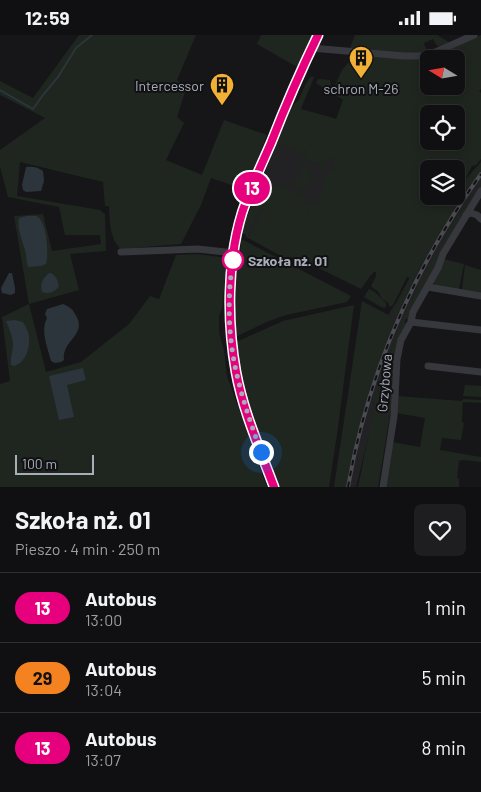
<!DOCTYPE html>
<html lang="pl">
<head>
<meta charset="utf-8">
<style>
	body { margin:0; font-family:Barlow,sans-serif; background:#1e1e20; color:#f1f3f6; height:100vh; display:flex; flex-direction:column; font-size:19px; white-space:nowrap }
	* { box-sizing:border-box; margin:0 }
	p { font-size:16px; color:#9c9d9f }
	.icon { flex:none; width:28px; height:28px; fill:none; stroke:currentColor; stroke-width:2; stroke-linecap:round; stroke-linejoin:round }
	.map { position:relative; height:452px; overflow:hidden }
	.side { display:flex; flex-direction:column; background:#101012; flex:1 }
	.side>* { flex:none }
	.badge { padding:0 10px; border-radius:16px; font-size:18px; line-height:32px }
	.needle { width:32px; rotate:281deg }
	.controls { position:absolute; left:420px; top:15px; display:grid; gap:10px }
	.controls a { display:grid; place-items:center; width:45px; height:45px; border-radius:8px; background:#101012; box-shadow:0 2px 8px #0003,0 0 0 1px #303032; font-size:25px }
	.scale { position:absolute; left:15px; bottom:12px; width:79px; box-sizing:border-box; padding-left:5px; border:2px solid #a8adb8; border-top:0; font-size:14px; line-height:18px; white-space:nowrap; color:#a8adb8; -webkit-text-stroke:4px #111113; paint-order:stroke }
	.you { position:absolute; width:25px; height:25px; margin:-12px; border:4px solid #fff; border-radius:50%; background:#1a73e8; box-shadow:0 0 0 8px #1a73e833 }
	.map>.badge { position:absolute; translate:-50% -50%; box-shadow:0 0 0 2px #fff }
	.round { display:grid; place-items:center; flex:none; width:52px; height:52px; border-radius:8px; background:#1e1e20 }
	.overview { display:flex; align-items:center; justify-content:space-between; height:85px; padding:0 15px }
	h1 { font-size:24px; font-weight:700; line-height:38px }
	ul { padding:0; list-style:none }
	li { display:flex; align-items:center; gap:15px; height:70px; padding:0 15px; border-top:1px solid #303032 }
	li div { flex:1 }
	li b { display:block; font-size:19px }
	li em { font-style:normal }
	li .badge { min-width:55px; font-weight:700; text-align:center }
	.status { display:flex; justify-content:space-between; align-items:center; height:35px; padding:0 25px; background:#101012; direction:ltr }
	.status svg { height:14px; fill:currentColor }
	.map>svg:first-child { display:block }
</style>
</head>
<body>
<div class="status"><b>12:59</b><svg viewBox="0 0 49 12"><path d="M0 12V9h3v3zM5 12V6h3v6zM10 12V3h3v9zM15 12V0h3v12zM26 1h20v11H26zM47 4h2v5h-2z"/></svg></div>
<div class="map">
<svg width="481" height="452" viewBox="0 0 481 452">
	<rect width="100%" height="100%" fill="#161618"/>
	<g fill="#222225">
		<path d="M292,72L334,83L330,101L343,104L332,161L284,220L243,197L246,181L249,178L261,146Z"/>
		<path d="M481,130V156L415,265L400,297L378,362L356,452H344L350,416L388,280L397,266L437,194Z"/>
	</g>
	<g fill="#1e261f" fill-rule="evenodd">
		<path d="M79,0H196L177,45L187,51L177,82L184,88L166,125L202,140L224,85L267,100L246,155L211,143L201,170L181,209L121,214C109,203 110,186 109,171H105L103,147L20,127L17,161L100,175L105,179L106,216L70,219L79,255L29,269L46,337L81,327L129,289L150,261L159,264L176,220L198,219L227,223L222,273L219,281V298L224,315L227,341L267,452H0V349L10,346L2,282L29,269L14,181L43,179L52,216L101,209L100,200H65L59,172L8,162L0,132V115L45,83L0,60V46L33,63ZM83,333L86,345L66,349Z"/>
		<path d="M261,0H313L297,32L257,9Z"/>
		<path d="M355,0H437L449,7L444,11H437L433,4L424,8L427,16L426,17L420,19L349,16Z"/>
		<path d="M481,0V54L479,56L481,58V124L476,130L472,131L465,145L481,127V137L463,162L437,203L414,243L397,281L394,279L393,276L410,243L407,242L393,270L390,272L388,268L382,264L378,256L374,254L371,251L376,241V237H374L370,241L361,254L300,224L290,222H283L246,202V200L242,198L246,182L249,178L262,143L272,147L259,178L257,177L256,180L248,200L250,201L274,148L289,155L287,160L288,161L290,156L304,160L303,165L308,180L310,178L305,166L319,169L326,137H331C333,132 335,127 333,122L328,125L325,124L324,127L326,129L325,136L320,139V136H323L324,130L312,127L311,128L308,127L307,124L303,121L309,111H311L310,107H309L308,111L301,121L297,120L298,117L295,115L296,108L293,119V115L280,109L278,112L276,111L283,96L294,69L299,65L305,50L311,41L314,42L301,74L336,84L343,65L316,48L318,44L330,45L331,50L328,51L326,50L325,51L327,54L330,55L334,52L342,35L349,27L361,21L421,24L425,27L426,34L422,43L424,48H428L429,45V51H456V24H436L443,17ZM429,79H456V106H429ZM429,134H456V161H429Z"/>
		<path d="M303,126V129L305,130L312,142H314L309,147L308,154L303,153V155L292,152L301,132L300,131L301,128Z"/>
		<path d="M481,148V155L410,286L403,282C426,236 450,190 481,148Z"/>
		<path d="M241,204L243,205L351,261L347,267L286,280L269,286L233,303L232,253L238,233L240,232Z"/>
		<path d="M443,224L464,229L459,255L435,250L433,246Z"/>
		<path d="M465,230L481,235V259L462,255Z"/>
		<path d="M369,254C377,257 380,263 386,268V271L385,273L381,272L364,262Z"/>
		<path d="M362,266L396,284L371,349L355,405L347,452H334Z"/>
		<path d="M354,270L337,399L329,452H278L256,394L240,345L234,308L283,286Z"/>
		<path d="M402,287L408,288L394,335L391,355L393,362L378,452H358L375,368L374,366L385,331Z"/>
		<path d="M465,350L481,351V362L463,361Z"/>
		<path d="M398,361L462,366L463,364L481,365V368L463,367L462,387L464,388L461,405L442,403L440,415L481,422V427L462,425L459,426L457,443L459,444V452H385L392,407L420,412L425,383L396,378Z"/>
	</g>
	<g fill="#2c353c">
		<path d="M26,132C33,131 38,132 43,136L44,146L41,156L26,157L23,155L22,150Z"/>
		<path d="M27,181C31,181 35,180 38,182C47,188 49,220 46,229L41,231L28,232C26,226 27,221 25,215C22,205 17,194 19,183Z"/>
		<path d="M9,238H12L15,253V258L11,260L2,258L1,253Z"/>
		<path d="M49,238C56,239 57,244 59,251C54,258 50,259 42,257C40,249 42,244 49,238Z"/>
		<path d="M63,269C69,272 72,273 75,279C89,300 61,305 64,325L61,327L55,328L51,326C48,313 40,296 47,283L45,279L47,274Z"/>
		<path d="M15,285L23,287C26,292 29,297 29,303C30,314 25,328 14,331L11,330C10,323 13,316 13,309C12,300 9,293 6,286Z"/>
		<path d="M83,333L86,345L67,350L74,382L59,385L49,341Z"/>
	</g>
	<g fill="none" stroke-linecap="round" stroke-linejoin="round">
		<path stroke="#2c353c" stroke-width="2" d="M0,55L33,74L43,60L58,42L76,13L92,0"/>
		<g stroke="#37383d" stroke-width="7">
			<path d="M311,13L404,21H420L431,19L474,0"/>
			<path d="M466,180L471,178L477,180L481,184"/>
			<path d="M121,217L198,214L234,218"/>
			<path d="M428,252L481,261"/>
			<path d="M411,287L481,295"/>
			<path d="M428,331L481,337"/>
			<path d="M274,452C260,414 243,376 236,337C227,288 227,230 241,182C249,157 261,133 271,108C285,72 300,35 318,0"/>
			<path d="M383,452L394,381L397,324L401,305L411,287L413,277L438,233L443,219L481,156"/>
		</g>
		<defs>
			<path id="rail" d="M348,452C368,338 414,233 481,139"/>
		</defs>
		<use href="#rail" stroke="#4a4c52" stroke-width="4"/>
		<use href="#rail" stroke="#111113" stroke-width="2" stroke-dasharray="5.5" stroke-linecap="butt"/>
	</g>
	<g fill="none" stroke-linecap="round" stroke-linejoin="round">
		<defs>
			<path id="line" d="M274,452C260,414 243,376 236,337C227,287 227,227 242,178C250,154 261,131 271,108C285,72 301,35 318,0"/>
		</defs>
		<use href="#line" stroke="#fff" stroke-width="11"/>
		<use href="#line" stroke="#e6007e" stroke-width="8"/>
		<path stroke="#a8adb8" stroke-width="5" stroke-dasharray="0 9" d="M233,225C227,262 228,303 237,340C243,366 252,392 261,417"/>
	</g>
	<defs>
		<symbol id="building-pin" viewBox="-11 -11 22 30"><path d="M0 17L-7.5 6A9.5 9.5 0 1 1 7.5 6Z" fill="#f2b134" stroke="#111113"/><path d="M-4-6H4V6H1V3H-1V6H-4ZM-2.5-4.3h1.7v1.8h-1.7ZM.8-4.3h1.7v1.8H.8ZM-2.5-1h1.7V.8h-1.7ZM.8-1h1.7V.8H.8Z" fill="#111"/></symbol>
	</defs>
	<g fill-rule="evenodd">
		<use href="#building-pin" x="347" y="9" width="28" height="38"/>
		<use href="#building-pin" x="208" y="36" width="28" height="38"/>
	</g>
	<circle fill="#fff" stroke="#e6007e" stroke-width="2.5" cx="233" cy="225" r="10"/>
	<g text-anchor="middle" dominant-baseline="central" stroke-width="4" stroke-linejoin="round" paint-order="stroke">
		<g font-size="14" fill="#a8adb8" stroke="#111113" text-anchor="end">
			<text x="204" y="50">Intercessor</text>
			<text x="361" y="53" text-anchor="middle">schron M-26</text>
		</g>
		<g font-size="14" font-weight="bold" fill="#a8adb8" stroke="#111113" text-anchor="start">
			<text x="248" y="225">Szkoła nż. 01</text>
		</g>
		<g font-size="14" fill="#a8adb8" stroke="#111113">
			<text transform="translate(384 348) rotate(-85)">Grzybowa</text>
		</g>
	</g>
</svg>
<div class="controls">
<a><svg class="needle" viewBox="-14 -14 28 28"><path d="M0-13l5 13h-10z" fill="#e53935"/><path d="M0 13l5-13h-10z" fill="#9c9d9f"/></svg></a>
<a><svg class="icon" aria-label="locate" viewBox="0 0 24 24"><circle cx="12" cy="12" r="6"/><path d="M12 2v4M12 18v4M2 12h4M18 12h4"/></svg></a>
<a><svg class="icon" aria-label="layers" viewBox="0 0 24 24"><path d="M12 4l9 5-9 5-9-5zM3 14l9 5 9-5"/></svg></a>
</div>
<div class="scale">100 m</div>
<div class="you" style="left:261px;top:417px"></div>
<b class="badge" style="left:252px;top:153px;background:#e6007e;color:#fff">13</b>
</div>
<section class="side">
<div class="overview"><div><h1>Szkoła nż. 01</h1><p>Pieszo · 4 min · 250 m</p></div><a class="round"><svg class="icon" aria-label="heart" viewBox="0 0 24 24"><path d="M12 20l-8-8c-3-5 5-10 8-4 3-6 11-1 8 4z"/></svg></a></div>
<ul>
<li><span class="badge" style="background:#e6007e;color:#fff">13</span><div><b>Autobus</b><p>13:00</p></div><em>1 min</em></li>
<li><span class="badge" style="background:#f58220;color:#111">29</span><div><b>Autobus</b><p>13:04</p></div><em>5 min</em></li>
<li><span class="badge" style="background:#e6007e;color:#fff">13</span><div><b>Autobus</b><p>13:07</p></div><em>8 min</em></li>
</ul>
</section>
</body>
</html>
